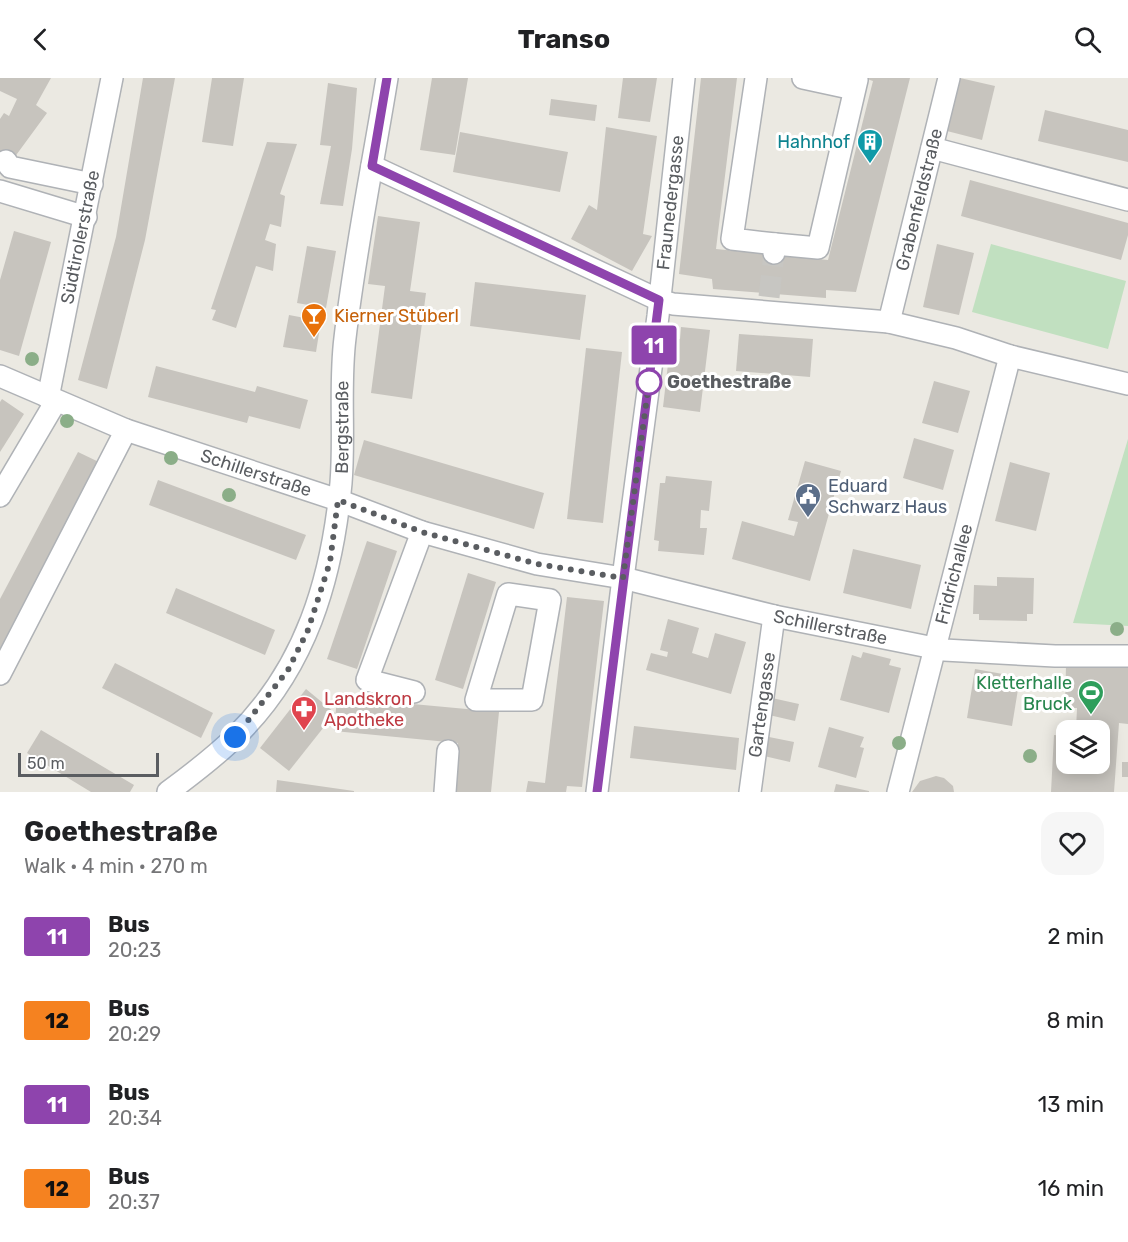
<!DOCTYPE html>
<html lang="en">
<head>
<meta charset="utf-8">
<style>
	body { margin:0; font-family:Rubik,sans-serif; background:#f6f6f6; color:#202124; height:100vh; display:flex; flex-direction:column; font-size:22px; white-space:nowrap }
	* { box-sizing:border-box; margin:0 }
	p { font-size:20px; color:#757577 }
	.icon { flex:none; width:33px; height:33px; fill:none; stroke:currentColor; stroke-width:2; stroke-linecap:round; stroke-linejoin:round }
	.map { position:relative; height:714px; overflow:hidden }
	.drawer { display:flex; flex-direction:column; background:#fff; flex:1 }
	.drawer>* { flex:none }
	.badge { padding:0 12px; border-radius:4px; font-size:21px; line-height:39px }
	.buttons { position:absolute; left:1056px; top:642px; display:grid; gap:12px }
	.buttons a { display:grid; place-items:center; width:54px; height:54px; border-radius:12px; background:#fff; box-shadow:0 3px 15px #0003; font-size:30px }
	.scale { position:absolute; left:18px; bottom:15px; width:141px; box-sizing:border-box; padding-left:6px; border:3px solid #5a5d61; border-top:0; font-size:16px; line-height:21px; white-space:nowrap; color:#5a5d61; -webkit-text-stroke:4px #fff; paint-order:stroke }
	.you { position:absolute; width:30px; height:30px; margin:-15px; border:4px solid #fff; border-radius:50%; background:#1a73e8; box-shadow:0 0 0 9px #1a73e833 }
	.map>.badge { position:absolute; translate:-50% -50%; box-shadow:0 0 0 3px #fff }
	.round { display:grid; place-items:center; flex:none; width:63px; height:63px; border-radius:18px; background:#f6f6f6 }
	.overview { display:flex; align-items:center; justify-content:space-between; height:102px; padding:0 24px }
	h1 { font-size:28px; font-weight:700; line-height:45px }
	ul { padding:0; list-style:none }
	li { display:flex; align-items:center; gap:18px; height:84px; padding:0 24px }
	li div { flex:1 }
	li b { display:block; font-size:22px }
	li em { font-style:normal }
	li .badge { min-width:66px; font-weight:700; text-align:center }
	header { display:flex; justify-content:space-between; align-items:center; height:78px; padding:0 24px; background:#fff; font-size:27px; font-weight:700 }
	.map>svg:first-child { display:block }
</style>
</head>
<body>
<header><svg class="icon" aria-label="back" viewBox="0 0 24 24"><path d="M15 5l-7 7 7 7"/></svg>Transo<svg class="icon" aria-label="search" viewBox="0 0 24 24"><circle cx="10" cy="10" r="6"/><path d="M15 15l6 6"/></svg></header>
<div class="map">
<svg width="1128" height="714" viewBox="0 0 1128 714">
	<rect width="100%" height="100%" fill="#ebe9e2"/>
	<g fill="#c1e0c0">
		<path d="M991,166L1126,203L1108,271L972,234Z"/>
		<path d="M1128,361V548L1073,545Z"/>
	</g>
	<g fill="#c7c4be">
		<path d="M0,0H51L36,27L47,35L14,80L0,92V41L4,35L9,38L17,21L0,13Z"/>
		<path d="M143,0H175L145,162L107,311L78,302L116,159Z"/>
		<path d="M212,0H244L233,68L202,64Z"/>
		<path d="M432,0H468L455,77L420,72Z"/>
		<path d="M623,0H657L650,44L618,40Z"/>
		<path d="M701,0H737L716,171L828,182L873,3L864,0H910L856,214L826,212V220L713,211L712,201L679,196Z"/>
		<path d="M960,0L995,8L982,62L947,53Z"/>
		<path d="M328,5L357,10L352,71L343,128L320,126L331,68L320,67Z"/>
		<path d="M551,21L597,27L595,43L549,37Z"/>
		<path d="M1045,32L1128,52V84L1038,63Z"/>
		<path d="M606,49L657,58L643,156L652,158L632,193L571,161L589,127L597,132Z"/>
		<path d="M460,54L568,74L560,114L453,94Z"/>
		<path d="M267,64L297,66L280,116L285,118L281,149L270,146L265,162L276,166L273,193L256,188L236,250L212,242L216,232L211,231Z"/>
		<path d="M970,102L1128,145V157L1121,182L961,138Z"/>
		<path d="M378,138L420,144L410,213L426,215L412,321L371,315L385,208L368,206Z"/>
		<path d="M14,153L51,164L19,278L0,272V202Z"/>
		<path d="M937,166L974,175L959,237L923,229Z"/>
		<path d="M307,168L336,173L326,230L297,225Z"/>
		<path d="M475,204L586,217L580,262L470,248Z"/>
		<path d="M289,237L321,243L316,274L283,269Z"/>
		<path d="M681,249L710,252L700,334L663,329L671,260L680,261Z"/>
		<path d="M739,256L813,261L810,299L736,293Z"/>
		<path d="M586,270L622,274L603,445L567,441Z"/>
		<path d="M156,288L255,314L257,308L308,322L300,351L249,338L247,345L148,319Z"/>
		<path d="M934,303L970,313L958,355L922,345Z"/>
		<path d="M2,321L24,336L0,374V324Z"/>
		<path d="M914,360L954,372L943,412L903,400Z"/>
		<path d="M364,362L544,415L534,451L354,397Z"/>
		<path d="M78,374L103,386L0,579V521Z"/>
		<path d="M805,383L841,393L810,503L732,481L742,443L794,458L798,444L788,442Z"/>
		<path d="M1010,384L1050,395L1036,453L995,443Z"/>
		<path d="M666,398L712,403L709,433L701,432L700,450H707L704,477L658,473L659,463L654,462L660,405H665Z"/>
		<path d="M158,402L306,457L296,482L149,427Z"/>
		<path d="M367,463L397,473L357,591L327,581Z"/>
		<path d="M853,471L921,487L911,531L843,515Z"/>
		<path d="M468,495L496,504L463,611L435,602Z"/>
		<path d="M997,499L1034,500L1033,536H1027V543L979,542V536H973L974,507L997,508Z"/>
		<path d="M176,510L275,552L265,577L166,535Z"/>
		<path d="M567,519L604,523L582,709L567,708L566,714H526L528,703L545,705Z"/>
		<path d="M668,541L699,550L692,575L708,580L715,555L746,564L731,616L646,592L651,575L667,579L668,574L660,572Z"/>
		<path d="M863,574L891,581L889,587L901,590L889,635L840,622L852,577L861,580Z"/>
		<path d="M115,585L213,635L201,660L102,610Z"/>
		<path d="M1066,587L1128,589V646L1119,645L1114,714H1051L1054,657L1066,658V686H1100V652H1076L1077,630H1065Z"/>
		<path d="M975,591L1020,599L1012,648L967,640Z"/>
		<path d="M306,611L335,635L289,693L260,670Z"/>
		<path d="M337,619L499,634L491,714H454L458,665L334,653Z"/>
		<path d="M772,620L799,626L795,643L769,637Z"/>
		<path d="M634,648L739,660L736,692L630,680Z"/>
		<path d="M829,649L864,659L860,669L864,670L856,700L818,689Z"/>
		<path d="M41,652L134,707L130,714H91L27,675Z"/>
		<path d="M769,659L794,664L790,684L764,678Z"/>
		<rect x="1122" y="684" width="6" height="15"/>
		<path d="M936,698L944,700L953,708L954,714H912L920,703Z"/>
		<path d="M277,702L354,713V714H276Z"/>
		<path d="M836,706L869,713V714H834Z"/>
	</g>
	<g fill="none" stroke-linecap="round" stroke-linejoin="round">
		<path stroke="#c7c6c2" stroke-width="21" stroke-dasharray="21 10" stroke-linecap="butt" d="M769,219L774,175"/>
		<defs>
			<g id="minor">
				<path d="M756,0L732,161L775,166"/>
				<path d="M803,0L854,11"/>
				<path d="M932,70L1128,122"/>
				<path d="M6,83L10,89L92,106"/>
				<path d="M372,88L659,222L673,226L889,244L956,260L1010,278L1128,306"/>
				<path d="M0,113L86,139"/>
				<path d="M774,175L775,166L818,170L857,2"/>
				<path id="s1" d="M889,244L949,0"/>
				<path id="s2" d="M0,298L126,352L338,422L422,454L537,486L623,500L774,538L944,572L1055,578H1128"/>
				<path id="s3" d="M48,320L112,0"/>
				<path d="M0,418L56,323"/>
				<path d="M508,516L550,522L532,622H476Z"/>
				<path d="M0,596L126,352"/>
				<path d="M414,614L367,602L422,454"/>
				<path id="s4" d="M168,714C191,697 215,679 235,659C306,590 332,501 341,405C345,357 339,308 345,260C355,173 373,86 387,0"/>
				<path d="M445,714L448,673"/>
				<path id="s5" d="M597,714L623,500L658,238L684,0"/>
				<path id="s6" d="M750,714L774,538"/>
				<path id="s7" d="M898,714L1010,278"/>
			</g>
		</defs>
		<use href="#minor" stroke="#afb2b6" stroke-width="24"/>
		<use href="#minor" stroke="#fff" stroke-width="21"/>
	</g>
	<g fill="#8bae88">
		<circle cx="32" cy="281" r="7"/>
		<circle cx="67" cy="343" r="7"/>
		<circle cx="171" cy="380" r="7"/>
		<circle cx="229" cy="417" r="7"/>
		<circle cx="1117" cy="551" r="7"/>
		<circle cx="899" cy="665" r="7"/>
		<circle cx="1030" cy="678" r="7"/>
	</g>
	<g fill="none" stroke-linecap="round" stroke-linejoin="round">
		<defs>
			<path id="line" d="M387,0L372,88L659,222L597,714"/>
		</defs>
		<use href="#line" stroke="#fff" stroke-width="14"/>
		<use href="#line" stroke="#8e44ad" stroke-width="9"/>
		<path stroke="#5a5d61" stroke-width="6" stroke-dasharray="0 10.8" d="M235,659L288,592L308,552L330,484L338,422L422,454L537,486L623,500L649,304"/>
	</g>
	<defs>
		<symbol id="building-pin" viewBox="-11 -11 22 30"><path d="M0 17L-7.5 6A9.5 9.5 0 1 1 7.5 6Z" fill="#0f9aa8" stroke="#fff"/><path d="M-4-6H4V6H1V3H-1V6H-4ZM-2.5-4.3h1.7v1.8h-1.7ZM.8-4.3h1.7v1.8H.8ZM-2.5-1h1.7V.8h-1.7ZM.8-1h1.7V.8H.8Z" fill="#fff"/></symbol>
		<symbol id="bar-pin" viewBox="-11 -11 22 30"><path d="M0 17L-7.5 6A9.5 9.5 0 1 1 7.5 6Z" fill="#e8710a" stroke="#fff"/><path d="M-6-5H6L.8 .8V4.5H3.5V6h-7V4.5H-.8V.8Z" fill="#fff"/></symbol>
		<symbol id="civic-pin" viewBox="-11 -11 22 30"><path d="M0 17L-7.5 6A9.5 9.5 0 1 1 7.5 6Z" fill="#5c6f8a" stroke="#fff"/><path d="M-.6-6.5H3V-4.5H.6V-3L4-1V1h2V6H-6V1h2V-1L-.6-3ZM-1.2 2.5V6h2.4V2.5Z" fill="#fff"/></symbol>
		<symbol id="stadium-pin" viewBox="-11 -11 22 30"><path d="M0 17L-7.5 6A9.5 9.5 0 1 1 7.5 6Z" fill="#2e9e5b" stroke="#fff"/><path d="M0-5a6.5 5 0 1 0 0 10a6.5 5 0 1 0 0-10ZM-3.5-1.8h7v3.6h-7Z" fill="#fff"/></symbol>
		<symbol id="pharmacy-pin" viewBox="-11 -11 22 30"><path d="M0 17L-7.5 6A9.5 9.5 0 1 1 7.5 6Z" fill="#e0444e" stroke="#fff"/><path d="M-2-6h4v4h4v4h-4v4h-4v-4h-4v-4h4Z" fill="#fff"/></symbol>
	</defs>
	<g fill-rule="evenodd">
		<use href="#building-pin" x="855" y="49" width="30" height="40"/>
		<use href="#bar-pin" x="299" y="223" width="30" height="40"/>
		<use href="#civic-pin" x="793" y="403" width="30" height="40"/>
		<use href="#stadium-pin" x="1076" y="600" width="30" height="40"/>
		<use href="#pharmacy-pin" x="289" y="616" width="30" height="40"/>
	</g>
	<circle fill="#fff" stroke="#8e44ad" stroke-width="3" cx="649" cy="304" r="12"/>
	<g text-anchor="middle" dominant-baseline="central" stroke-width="6" stroke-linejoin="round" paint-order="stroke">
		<g font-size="18" fill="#0d838f" stroke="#fff" text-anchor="end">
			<text x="850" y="64">Hahnhof</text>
		</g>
		<g font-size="18" fill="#5a5d61" stroke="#fff">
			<text stroke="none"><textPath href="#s1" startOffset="126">Grabenfeldstraße</textPath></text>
			<text stroke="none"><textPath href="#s5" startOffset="594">Fraunedergasse</textPath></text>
			<text stroke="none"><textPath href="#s3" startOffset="164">Südtirolerstraße</textPath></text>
			<text stroke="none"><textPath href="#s4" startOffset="424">Bergstraße</textPath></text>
			<text stroke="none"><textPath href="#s2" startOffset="274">Schillerstraße</textPath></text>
			<text stroke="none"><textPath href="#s7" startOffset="225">Fridrichallee</textPath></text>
			<text stroke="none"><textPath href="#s2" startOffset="870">Schillerstraße</textPath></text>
			<text stroke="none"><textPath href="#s6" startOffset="88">Gartengasse</textPath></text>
		</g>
		<g font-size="18" fill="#c56008" stroke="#fff" text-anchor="start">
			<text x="334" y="238">Kierner Stüberl</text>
		</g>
		<g font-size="18" font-weight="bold" fill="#5a5d61" stroke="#fff" text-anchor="start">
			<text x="667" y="304">Goethestraße</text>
		</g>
		<g font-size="18" fill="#4e5e75" stroke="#fff" text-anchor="start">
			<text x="828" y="408">Eduard<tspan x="828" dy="21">Schwarz Haus</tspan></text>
		</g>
		<g font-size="18" fill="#27864d" stroke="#fff" text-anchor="end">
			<text x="1072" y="605">Kletterhalle<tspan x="1072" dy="21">Bruck</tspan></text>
		</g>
		<g font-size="18" fill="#be3a42" stroke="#fff" text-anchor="start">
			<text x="324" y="621">Landskron<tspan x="324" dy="21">Apotheke</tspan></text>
		</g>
	</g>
</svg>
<div class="buttons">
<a><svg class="icon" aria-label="layers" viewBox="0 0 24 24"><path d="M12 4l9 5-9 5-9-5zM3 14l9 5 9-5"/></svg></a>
</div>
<div class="scale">50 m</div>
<div class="you" style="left:235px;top:659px"></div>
<b class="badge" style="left:654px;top:267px;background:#8e44ad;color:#fff">11</b>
</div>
<section class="drawer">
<div class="overview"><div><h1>Goethestraße</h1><p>Walk · 4 min · 270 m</p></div><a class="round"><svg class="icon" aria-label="heart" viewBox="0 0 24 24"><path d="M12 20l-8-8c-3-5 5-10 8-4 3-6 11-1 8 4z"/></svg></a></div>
<ul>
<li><span class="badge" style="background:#8e44ad;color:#fff">11</span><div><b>Bus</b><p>20:23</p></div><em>2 min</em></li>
<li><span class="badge" style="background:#f58220;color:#111">12</span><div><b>Bus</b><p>20:29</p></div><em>8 min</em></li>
<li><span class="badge" style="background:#8e44ad;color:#fff">11</span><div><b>Bus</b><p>20:34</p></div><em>13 min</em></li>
<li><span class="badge" style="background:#f58220;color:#111">12</span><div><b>Bus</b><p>20:37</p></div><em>16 min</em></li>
</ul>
</section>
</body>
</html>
